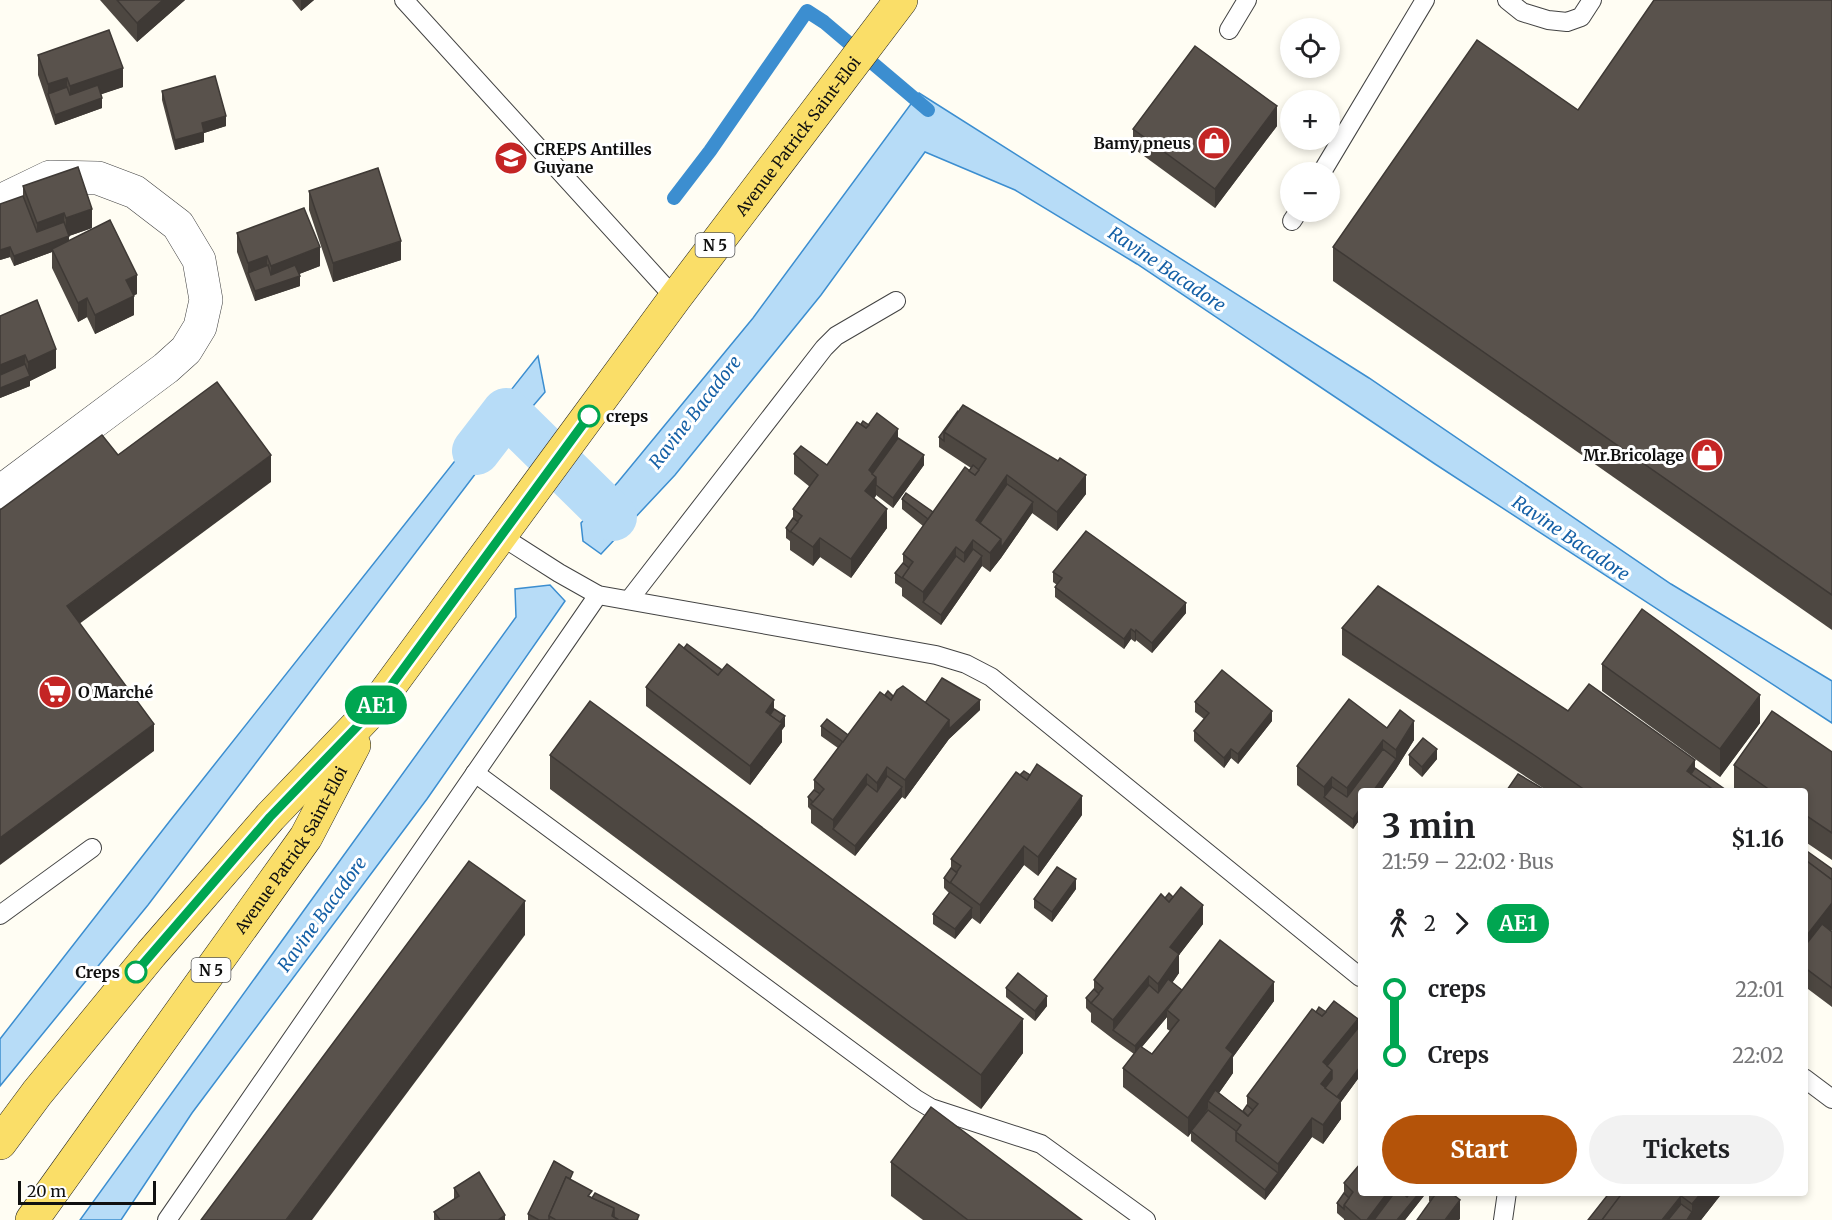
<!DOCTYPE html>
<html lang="en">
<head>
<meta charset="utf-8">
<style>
	body { margin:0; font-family:Merriweather,serif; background:#f2f2f2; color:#202124; height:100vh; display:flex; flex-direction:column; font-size:22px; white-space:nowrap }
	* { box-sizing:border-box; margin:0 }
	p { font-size:20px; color:#757577 }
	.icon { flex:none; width:33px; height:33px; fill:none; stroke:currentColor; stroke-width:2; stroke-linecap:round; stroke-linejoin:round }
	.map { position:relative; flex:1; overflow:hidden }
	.details { position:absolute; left:1358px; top:788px; width:450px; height:408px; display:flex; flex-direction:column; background:#fff; border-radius:6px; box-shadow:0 3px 9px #0003 }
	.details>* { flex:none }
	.badge { padding:0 12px; border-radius:20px; font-size:21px; line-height:39px }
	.fabs { position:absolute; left:1280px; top:18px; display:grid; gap:12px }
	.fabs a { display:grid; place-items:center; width:60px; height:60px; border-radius:50%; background:#fff; box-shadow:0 3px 9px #0003; font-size:30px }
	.scale { position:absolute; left:18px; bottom:15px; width:138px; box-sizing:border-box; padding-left:6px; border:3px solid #101010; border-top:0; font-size:16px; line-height:21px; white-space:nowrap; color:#101010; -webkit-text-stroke:4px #fff; paint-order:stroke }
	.map>.badge { position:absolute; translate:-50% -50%; box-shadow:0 0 0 3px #fff }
	.legs { display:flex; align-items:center; gap:9px; height:66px; padding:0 24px; font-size:20px }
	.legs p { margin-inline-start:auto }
	.headline { display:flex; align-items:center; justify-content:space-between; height:102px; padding:0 24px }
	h1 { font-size:33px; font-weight:700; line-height:45px }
	.button { display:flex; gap:12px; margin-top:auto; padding:12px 24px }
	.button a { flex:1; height:69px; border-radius:36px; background:#b45309; color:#fff; font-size:24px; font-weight:700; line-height:69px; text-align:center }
	.button a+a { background:#f2f2f2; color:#202124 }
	ul { padding:0 24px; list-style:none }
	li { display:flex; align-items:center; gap:21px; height:66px; font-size:22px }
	li i { display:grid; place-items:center; width:9px; height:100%; margin:0 8px; background:currentColor }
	li i::after { content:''; width:15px; height:15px; margin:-8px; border:4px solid; border-radius:50%; background:#fff }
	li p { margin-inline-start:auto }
	li:first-child i { background:linear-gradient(#0000 50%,currentColor 0) }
	li:last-child i { background:linear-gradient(currentColor 50%,#0000 0) }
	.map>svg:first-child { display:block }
</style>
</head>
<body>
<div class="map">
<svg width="1832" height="1220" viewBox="0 0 1832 1220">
	<rect width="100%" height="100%" fill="#fffdf3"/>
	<g fill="#b7dcf7" stroke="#3c8ed0" stroke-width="1.5">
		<path d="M919,93L1369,378L1671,584L1832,681V723L1435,464L1137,264L1015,190L925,152L821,295L675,475L601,554L583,541L581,523L618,482L753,318Z"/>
		<path d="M538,356L545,392L479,469L148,905L0,1086V1039L169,822Z"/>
		<path d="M550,585L565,601L427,799L192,1113L121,1220H80L516,617L515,589Z"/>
	</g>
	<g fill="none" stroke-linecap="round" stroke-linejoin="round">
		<path stroke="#3c8ed0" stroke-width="14" d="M674,198L710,151L807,11L824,22L928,110"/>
		<path stroke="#b7dcf7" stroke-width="48" d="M476,451L506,412L613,517"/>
		<defs>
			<g id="service">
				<path d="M404,0L675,298"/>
				<path d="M1507,0L1522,12L1548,20L1567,22L1581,17L1592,0"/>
				<path d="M1229,30L1247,0"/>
				<path d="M1322,172L1425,0"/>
				<path d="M1292,221L1298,212"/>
				<path d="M501,536L559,573L598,595L936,655L966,664L991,677L1360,977"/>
				<path d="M629,600L824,348L836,336L896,301"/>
				<path d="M475,773L916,1099L931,1108L1041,1144L1146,1220"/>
				<path d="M0,915L92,848"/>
				<path d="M1804,1078L1832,1099"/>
				<path d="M167,1220L598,595"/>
				<path d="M1503,1220L1507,1192"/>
			</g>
			<path id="minor" d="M0,201L50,177L98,178L135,192L178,225L199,260L206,300L200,327L186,350L166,368L0,492"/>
			<g id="primary">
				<path id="s1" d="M0,1143L37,1093L151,954L270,817L373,709L675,298L901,0"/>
				<path id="s2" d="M32,1220L306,837L354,745"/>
			</g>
		</defs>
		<use href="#service" stroke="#434343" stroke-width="20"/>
		<use href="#minor" stroke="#434343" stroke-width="34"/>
		<use href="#primary" stroke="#212121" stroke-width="34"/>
		<use href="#service" stroke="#fff" stroke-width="18"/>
		<use href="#minor" stroke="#fff" stroke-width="33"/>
		<use href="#primary" stroke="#fade68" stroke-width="33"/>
	</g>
	<g fill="#4d4741" fill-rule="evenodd">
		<path d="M100,0H185L137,42Z"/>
		<path d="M292,0H314L301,11Z"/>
		<path d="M1832,0V630L1333,281V247L1578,110Z"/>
		<path d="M38,55L123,87L101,94L102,108L55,125L38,75Z"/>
		<path d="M162,91L226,126L204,133V142L175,150L162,100Z"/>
		<path d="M1277,126L1215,208L1133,148V129Z"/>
		<path d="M23,186L92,228L69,236V240L137,294L134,295V315L95,334L87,317L78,322L52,268V252L14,266L10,257L0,260L23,196Z"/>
		<path d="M309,191L401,260L333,282L309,210Z"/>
		<path d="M237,233L320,266L299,274L300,286L255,301L237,252Z"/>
		<path d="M0,316L56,368L30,381V386L0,398Z"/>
		<path d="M958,411L1086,494L1057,531L1032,513L1001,558L990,572L982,566L941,625L902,596V588L895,583V573L903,563V554L923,526L902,509V499L933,512L971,468L939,447V437Z"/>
		<path d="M861,424L869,425L898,438L924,465L893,508L876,495L874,498L887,528L851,578L820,557L813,566L790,550V541L786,538V528L793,518V509L810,487L794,474V454L827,465Z"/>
		<path d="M1053,572L1186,613L1152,653L1136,640L1135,642L1131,639L1124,649L1055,597V587L1057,585L1053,582Z"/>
		<path d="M1342,628L1568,711L1695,768L1726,790H1546L1342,655Z"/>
		<path d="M1602,664L1760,723L1720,777L1602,691Z"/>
		<path d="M646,687L774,709L785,726L782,730V742L750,785L646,706Z"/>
		<path d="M885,695L893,696L925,703L980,710L949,739L905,799L902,797L855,856L811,823V810L808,807V797L814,790V780L838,748L821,736V726L848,735Z"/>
		<path d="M1195,702L1272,721L1238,764L1231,758L1224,768L1194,741V731L1204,719L1195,712Z"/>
		<path d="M1387,728L1414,740L1396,769L1353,829L1297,785V766Z"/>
		<path d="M1832,752V860L1804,841V790H1734V765Z"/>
		<path d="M550,755L1023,1053L981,1109L550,789Z"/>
		<path d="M1409,755L1437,759L1422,777L1409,765Z"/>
		<path d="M1082,815L1038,876L1024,865L980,924L972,918L955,939L933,924V914L949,893L944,888V878L951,868V859Z"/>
		<path d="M1804,849L1832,869V930L1831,931L1832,932V1007L1804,986Z"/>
		<path d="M1076,889L1052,922L1034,908V899Z"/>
		<path d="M1165,898L1203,924L1179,955V973L1172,983L1182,990L1274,1001L1233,1057V1073L1219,1093L1243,1111L1247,1105V1096L1316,1012H1326L1360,1030V1076L1341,1102V1119L1323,1144L1312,1137L1265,1200L1191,1141V1133L1188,1137L1123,1087V1068L1134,1054L1113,1039L1091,1022V1013L1086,1008V998L1094,989V980ZM1167,1017V1029L1170,1031L1152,1054L1142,1047Z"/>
		<path d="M1006,988L1047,1006L1035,1021L1006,997Z"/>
		<path d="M891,1162L1082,1220H923L891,1196Z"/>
		<path d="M573,1181L592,1198L639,1220H528V1214Z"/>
		<path d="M1344,1183L1360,1192H1427L1405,1220H1344V1219L1337,1213V1203L1344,1193Z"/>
		<path d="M454,1188L505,1220H434V1212L454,1199Z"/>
		<path d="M1429,1192H1451L1460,1219L1429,1201Z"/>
		<path d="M1610,1192H1723L1701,1220H1588Z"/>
	</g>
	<g fill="#3e3935">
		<path d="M163,0H185L137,42V23Z"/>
		<path d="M301,0H314L301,11Z"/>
		<path d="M123,68V87L70,105V86Z"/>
		<path d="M67,78V97L48,94V84Z"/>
		<path d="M102,98V108L55,125V115Z"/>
		<path d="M1277,106V126L1215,208V189Z"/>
		<path d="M226,116V126L204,133V142L175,150V140L202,123Z"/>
		<path d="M92,209V228L69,236V246L52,249V252L14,266V256L66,237V218Z"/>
		<path d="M64,213V232L37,242V223Z"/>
		<path d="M401,241V260L333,282V263Z"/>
		<path d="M10,247V257L0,260V250Z"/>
		<path d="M320,247V266L271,285V266Z"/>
		<path d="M267,256V275L248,273V263Z"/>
		<path d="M137,275V294L126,299V280Z"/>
		<path d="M300,276V286L255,301V291Z"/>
		<path d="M134,296V315L95,334V315Z"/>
		<path d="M87,298V317L78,322V303Z"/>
		<path d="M56,349V368L30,381V386L0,398V388L28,377V362Z"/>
		<path d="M25,355V374L0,384V365Z"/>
		<path d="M898,429V448L876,479V496L865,510V491L869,470Z"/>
		<path d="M271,455V482L67,633V606Z"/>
		<path d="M924,455V465L893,508V498Z"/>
		<path d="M1007,475V494L980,533L976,520Z"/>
		<path d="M1086,475V494L1057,531V512Z"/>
		<path d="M1033,502V512L1001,558L990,572V553Z"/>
		<path d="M887,509V528L851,578V559Z"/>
		<path d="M820,538V557L813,566V547Z"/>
		<path d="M973,540V559L964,572V553Z"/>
		<path d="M956,547V566L923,602V592Z"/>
		<path d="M982,556V566L941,625V615Z"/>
		<path d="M1186,603V613L1152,653V643Z"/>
		<path d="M1131,629V639L1124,649V639Z"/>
		<path d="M1136,630V640L1135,642V632Z"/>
		<path d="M1760,695V723L1720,777V749Z"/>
		<path d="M774,700V719L766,712Z"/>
		<path d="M980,700V710L949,739L905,799V780L949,720Z"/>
		<path d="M1272,711V721L1238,764V754Z"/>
		<path d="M785,716V726L782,730V742L750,785V766Z"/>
		<path d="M1414,721V740L1396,769L1381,790H1374L1396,759V750Z"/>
		<path d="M154,724V751L0,865V838Z"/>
		<path d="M1383,740V759L1347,807V788Z"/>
		<path d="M1231,749V758L1224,768V758Z"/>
		<path d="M1437,749V759L1422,777V767Z"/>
		<path d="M1695,760V785L1687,771Z"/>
		<path d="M887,767V786L877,802V783Z"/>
		<path d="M867,774V793L833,829V839V820Z"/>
		<path d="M1332,777V796L1324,797V787Z"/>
		<path d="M902,787V797L855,856V846Z"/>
		<path d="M1082,796V815L1038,876V857Z"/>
		<path d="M1360,809V819L1353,829V819Z"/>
		<path d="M1024,846V865L980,924V905Z"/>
		<path d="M1076,879V889L1052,922V912Z"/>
		<path d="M525,901V935L312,1220H286Z"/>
		<path d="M1832,903V930L1804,966V939Z"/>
		<path d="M1203,905V924L1179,955V973L1158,1003V984L1170,947Z"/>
		<path d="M972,908V918L955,939V929Z"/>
		<path d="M1149,976V995L1113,1030V1039V1020Z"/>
		<path d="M1274,982V1001L1233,1057V1073L1212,1103L1208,1101V1108L1192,1132L1191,1131V1133L1188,1137V1118L1226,1048Z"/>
		<path d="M1182,990L1167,1010V1017L1135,1055V1046Z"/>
		<path d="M1047,996V1006L1035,1021V1011Z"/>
		<path d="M1023,1019V1053L981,1109V1075Z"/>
		<path d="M1358,1019V1038L1332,1089L1321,1103V1084L1323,1062Z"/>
		<path d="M1360,1067V1076L1341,1102V1119L1323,1144V1125L1333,1103Z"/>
		<path d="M1312,1118V1137L1278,1183V1164Z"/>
		<path d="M1278,1173V1183L1265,1200V1190Z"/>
		<path d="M1388,1192H1397L1381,1220H1367Z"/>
		<path d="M1420,1192H1427L1405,1220H1397Z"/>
		<path d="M1702,1192H1723L1701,1220H1687L1692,1212V1204Z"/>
		<path d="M1681,1196V1220H1662Z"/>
		<path d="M1460,1200V1219L1459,1220H1445Z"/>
		<path d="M505,1215V1220H498Z"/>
	</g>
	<g fill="#59524c" stroke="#3e3935" stroke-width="1.5">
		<path d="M117,0H163L137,23Z"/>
		<path d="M1654,0H1832V595L1333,247L1477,40L1578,110Z"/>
		<path d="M109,30L123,68L70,86L67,78L48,84L38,55Z"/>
		<path d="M1195,46L1277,106L1215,189L1133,129Z"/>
		<path d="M215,76L226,116L202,123L204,132L175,140L162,91Z"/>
		<path d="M98,85L102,98L55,115L48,94L67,87L70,95Z"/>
		<path d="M78,167L92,209L66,218L64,213L37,223L23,186Z"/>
		<path d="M378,168L401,241L333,263L309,191Z"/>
		<path d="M23,196L37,232L64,222L69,236L14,256L10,247L0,250V204Z"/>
		<path d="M304,208L320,247L271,266L267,256L248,263L237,233Z"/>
		<path d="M110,220L137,275L126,280L134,296L95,315L87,298L78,303L52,249Z"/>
		<path d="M268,265L271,275L295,265L300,276L255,291L248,273Z"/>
		<path d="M37,300L56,349L28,362L25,355L0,365V316Z"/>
		<path d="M25,364L30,376L0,388V375Z"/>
		<path d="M217,382L271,455L67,606L154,724L0,838V510L102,435L118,455Z"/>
		<path d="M963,405L1058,461L1060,458L1086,475L1057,512L1007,475L976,520L1001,539L990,553L973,540L964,553L956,547L923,592L902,577L913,562L903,554L965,467L975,475L986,459L944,432Z"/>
		<path d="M958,411L944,432V441L939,437Z"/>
		<path d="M877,413L898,429L869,470L876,477L865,491L887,509L851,559L820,538L813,547L790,531L802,516L793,509L818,475L794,454L801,446L827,465L857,422L866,428Z"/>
		<path d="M863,421L869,425L866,428L861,424Z"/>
		<path d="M898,438L924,455L893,498L876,485V477L872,474Z"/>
		<path d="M973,465L979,470L975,475L969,471Z"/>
		<path d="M1007,484L1033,502L1001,548V539L980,523Z"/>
		<path d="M906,493L933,512L928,519L902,499Z"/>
		<path d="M793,518L798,522L790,532L786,528Z"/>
		<path d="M1086,531L1186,603L1152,643L1136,630L1135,632L1131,629L1124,639L1055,587L1062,578L1053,572Z"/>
		<path d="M973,549L982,556L941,615L923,602L956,556L964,562Z"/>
		<path d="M903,563L909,568L902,578L895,573Z"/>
		<path d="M1378,586L1568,711L1589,684L1695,760L1687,771L1714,790H1585L1534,755L1342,628Z"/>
		<path d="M1642,609L1760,695L1720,749L1602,664Z"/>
		<path d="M679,644L718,675L727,664L774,700L766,712L782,723L750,766L646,687Z"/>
		<path d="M687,644L722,670L718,675L684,648Z"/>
		<path d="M1222,670L1272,711L1238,754L1231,749L1224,758L1194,731L1209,713L1195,702Z"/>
		<path d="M942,678L980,700L949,729V720L925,703Z"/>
		<path d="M903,686L949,720L905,780L887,767L877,783L867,774L833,820L811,804L824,789L814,780L880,692L891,700L897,690Z"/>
		<path d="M888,691L893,696L891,700L885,695Z"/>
		<path d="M1349,699L1387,728L1400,710L1414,721L1396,750L1383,740L1347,788L1332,777L1324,787L1297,766Z"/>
		<path d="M590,701L1023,1019L981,1075L550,755Z"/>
		<path d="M774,709L785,716L780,722L770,715Z"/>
		<path d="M1772,711L1832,752V833L1804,814V790H1770L1734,765Z"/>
		<path d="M827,719L848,735L843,742L821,726Z"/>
		<path d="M1423,738L1437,749L1422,767L1409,755Z"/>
		<path d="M1383,749L1396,759L1374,790H1360V809L1353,819L1324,797L1332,787L1347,797Z"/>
		<path d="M1037,764L1082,796L1038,857L1024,846L980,905L950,882L961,866L951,859L1016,772L1027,780Z"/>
		<path d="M1695,768L1726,790H1714L1691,774Z"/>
		<path d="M1024,771L1030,775L1027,780L1020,775Z"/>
		<path d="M1518,774L1545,790H1507Z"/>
		<path d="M887,776L902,787L855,846L833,829L867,784L877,792Z"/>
		<path d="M814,790L820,794L813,802L808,797Z"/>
		<path d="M1804,849L1832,869V880L1804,859Z"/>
		<path d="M1804,859L1832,880V903L1804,939Z"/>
		<path d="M469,861L525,901L286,1220H201Z"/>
		<path d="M1057,867L1076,879L1052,912L1034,899Z"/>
		<path d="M951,868L957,873L950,883L944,878Z"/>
		<path d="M1181,887L1203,905L1170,947L1179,954L1158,984L1149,976L1113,1020L1091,1003L1103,988L1094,980L1161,894L1169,902Z"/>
		<path d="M950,892L972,908L955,929L933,914Z"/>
		<path d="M1169,893L1173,897L1169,902L1165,898Z"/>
		<path d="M1822,924L1832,932V988L1804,967V947Z"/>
		<path d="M1220,940L1274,982L1226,1048L1233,1054L1188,1118L1123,1068L1140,1046L1152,1054L1179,1020L1167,1010Z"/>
		<path d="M1018,973L1047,996L1035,1011L1006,988Z"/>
		<path d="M1168,979L1182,990L1135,1046L1113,1030L1149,985L1158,993Z"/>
		<path d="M1094,989L1099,994L1091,1003L1086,998Z"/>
		<path d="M1334,1001L1358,1019L1323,1062L1332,1070L1321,1084L1341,1100L1323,1125L1312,1118L1278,1164L1236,1132L1241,1125L1208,1101L1215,1090L1248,1116L1258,1104L1247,1096L1312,1009L1322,1016Z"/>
		<path d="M1319,1007L1326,1012L1322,1016L1316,1012Z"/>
		<path d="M1358,1028L1360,1030V1067L1337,1097L1325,1088L1332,1079V1070L1327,1066Z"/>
		<path d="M1247,1105L1253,1110L1248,1116L1243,1111Z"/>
		<path d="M931,1107L1082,1220H968L891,1162Z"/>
		<path d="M1208,1110L1236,1131V1141L1278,1173L1265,1190L1191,1131Z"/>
		<path d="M554,1161L573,1172L570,1179L566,1177L549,1216V1220H539L528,1214Z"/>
		<path d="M1360,1164V1192H1388L1367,1220H1361L1344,1205L1353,1192L1344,1183Z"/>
		<path d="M479,1172L505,1215L498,1220H440L434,1212L459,1196L454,1188Z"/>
		<path d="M566,1177L592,1191L588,1196L614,1208L612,1216L619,1220H556L549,1216Z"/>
		<path d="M1395,1192H1401L1407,1197L1411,1192H1420L1397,1220H1374Z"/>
		<path d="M1437,1192H1450L1460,1200L1445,1220H1417Z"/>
		<path d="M1610,1192L1623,1193L1602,1220H1588Z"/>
		<path d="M1623,1192H1702L1692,1204L1681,1196L1662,1220H1602Z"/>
		<path d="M595,1193L639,1215L637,1220H619L614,1217V1208L592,1198Z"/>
		<path d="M1344,1193L1349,1198L1344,1205V1209L1337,1203Z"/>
		<path d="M1681,1204L1692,1212L1687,1220H1668Z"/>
	</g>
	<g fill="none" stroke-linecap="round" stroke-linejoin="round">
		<defs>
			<path id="line-1" d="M136,972L270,817L374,709L589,416"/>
		</defs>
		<use href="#line-1" stroke="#fff" stroke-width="14"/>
		<use href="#line-1" stroke="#00a651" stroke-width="9"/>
	</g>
	<defs>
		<symbol id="shop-disc" viewBox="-11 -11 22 22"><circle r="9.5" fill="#c42524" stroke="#fff"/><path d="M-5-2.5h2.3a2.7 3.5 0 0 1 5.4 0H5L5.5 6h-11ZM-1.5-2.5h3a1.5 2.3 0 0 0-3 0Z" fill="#fff"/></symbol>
		<symbol id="university-disc" viewBox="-11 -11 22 22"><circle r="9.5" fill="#c42524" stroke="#fff"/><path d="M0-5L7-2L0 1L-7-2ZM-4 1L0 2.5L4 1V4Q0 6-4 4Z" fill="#fff"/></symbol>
		<symbol id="supermarket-disc" viewBox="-11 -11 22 22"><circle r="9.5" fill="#c42524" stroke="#fff"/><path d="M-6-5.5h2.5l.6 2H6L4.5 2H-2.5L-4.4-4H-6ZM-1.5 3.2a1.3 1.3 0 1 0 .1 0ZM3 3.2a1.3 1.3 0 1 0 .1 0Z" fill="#fff"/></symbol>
	</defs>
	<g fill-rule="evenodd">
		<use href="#shop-disc" x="1195" y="124" width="38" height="38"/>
		<use href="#university-disc" x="492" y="139" width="38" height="38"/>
		<use href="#shop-disc" x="1688" y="436" width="38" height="38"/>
		<use href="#supermarket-disc" x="36" y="673" width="38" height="38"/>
	</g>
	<g fill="#fff" stroke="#00a651" stroke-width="3">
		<circle cx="589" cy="416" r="10"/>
		<circle cx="136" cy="972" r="10"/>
	</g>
	<g text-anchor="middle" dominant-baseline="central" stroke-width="6" stroke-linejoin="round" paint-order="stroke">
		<g fill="#fff" stroke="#585858" stroke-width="1.5">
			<rect x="695.5" y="233" width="39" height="24" rx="4.5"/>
			<rect x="191.5" y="958" width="39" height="24" rx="4.5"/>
		</g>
		<g font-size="15" font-weight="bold" fill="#101010">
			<text x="715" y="245">N 5</text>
			<text x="211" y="970">N 5</text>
		</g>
		<g font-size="16" fill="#101010" stroke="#fff">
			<text stroke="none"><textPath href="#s1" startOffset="1286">Avenue Patrick Saint-Eloi</textPath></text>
			<text stroke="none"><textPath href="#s2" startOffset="452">Avenue Patrick Saint-Eloi</textPath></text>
		</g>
		<g font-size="16" font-weight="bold" fill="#101010" stroke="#fff" text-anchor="end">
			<text x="1191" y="143">Bamy pneus</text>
			<text x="534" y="149" text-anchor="start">CREPS Antilles<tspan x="534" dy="18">Guyane</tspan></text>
			<text x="1684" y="455">Mr.Bricolage</text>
			<text x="78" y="692" text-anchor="start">O Marché</text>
		</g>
		<g font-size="16" font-weight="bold" fill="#101010" stroke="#fff" text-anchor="start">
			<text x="606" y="416">creps</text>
			<text x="120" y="972" text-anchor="end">Creps</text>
		</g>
		<g font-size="18" font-style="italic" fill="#1560a6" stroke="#fff">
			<text transform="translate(1167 269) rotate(34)">Ravine Bacadore</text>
			<text transform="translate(695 412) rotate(-52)">Ravine Bacadore</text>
			<text transform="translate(1571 538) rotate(34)">Ravine Bacadore</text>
			<text transform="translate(322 914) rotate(-54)">Ravine Bacadore</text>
		</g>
	</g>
</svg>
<div class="fabs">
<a><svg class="icon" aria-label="locate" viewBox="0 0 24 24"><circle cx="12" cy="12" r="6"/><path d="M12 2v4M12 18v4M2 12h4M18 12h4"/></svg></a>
<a>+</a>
<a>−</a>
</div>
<div class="scale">20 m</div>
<b class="badge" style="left:376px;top:705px;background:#00a651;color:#fff">AE1</b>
<section class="details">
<div class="headline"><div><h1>3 min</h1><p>21:59 – 22:02 · Bus</p></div><b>$1.16</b></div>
<div class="legs"><svg class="icon" aria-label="walk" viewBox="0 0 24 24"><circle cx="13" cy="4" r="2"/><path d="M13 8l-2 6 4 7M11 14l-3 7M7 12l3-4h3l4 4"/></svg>2<svg class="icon" aria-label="forward" viewBox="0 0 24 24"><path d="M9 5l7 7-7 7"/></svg><b class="badge" style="background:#00a651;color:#fff">AE1</b></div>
<ul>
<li><i style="color:#00a651"></i><b>creps</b><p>22:01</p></li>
<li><i style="color:#00a651"></i><b>Creps</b><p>22:02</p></li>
</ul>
<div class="button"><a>Start</a><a>Tickets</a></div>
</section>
</div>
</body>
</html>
